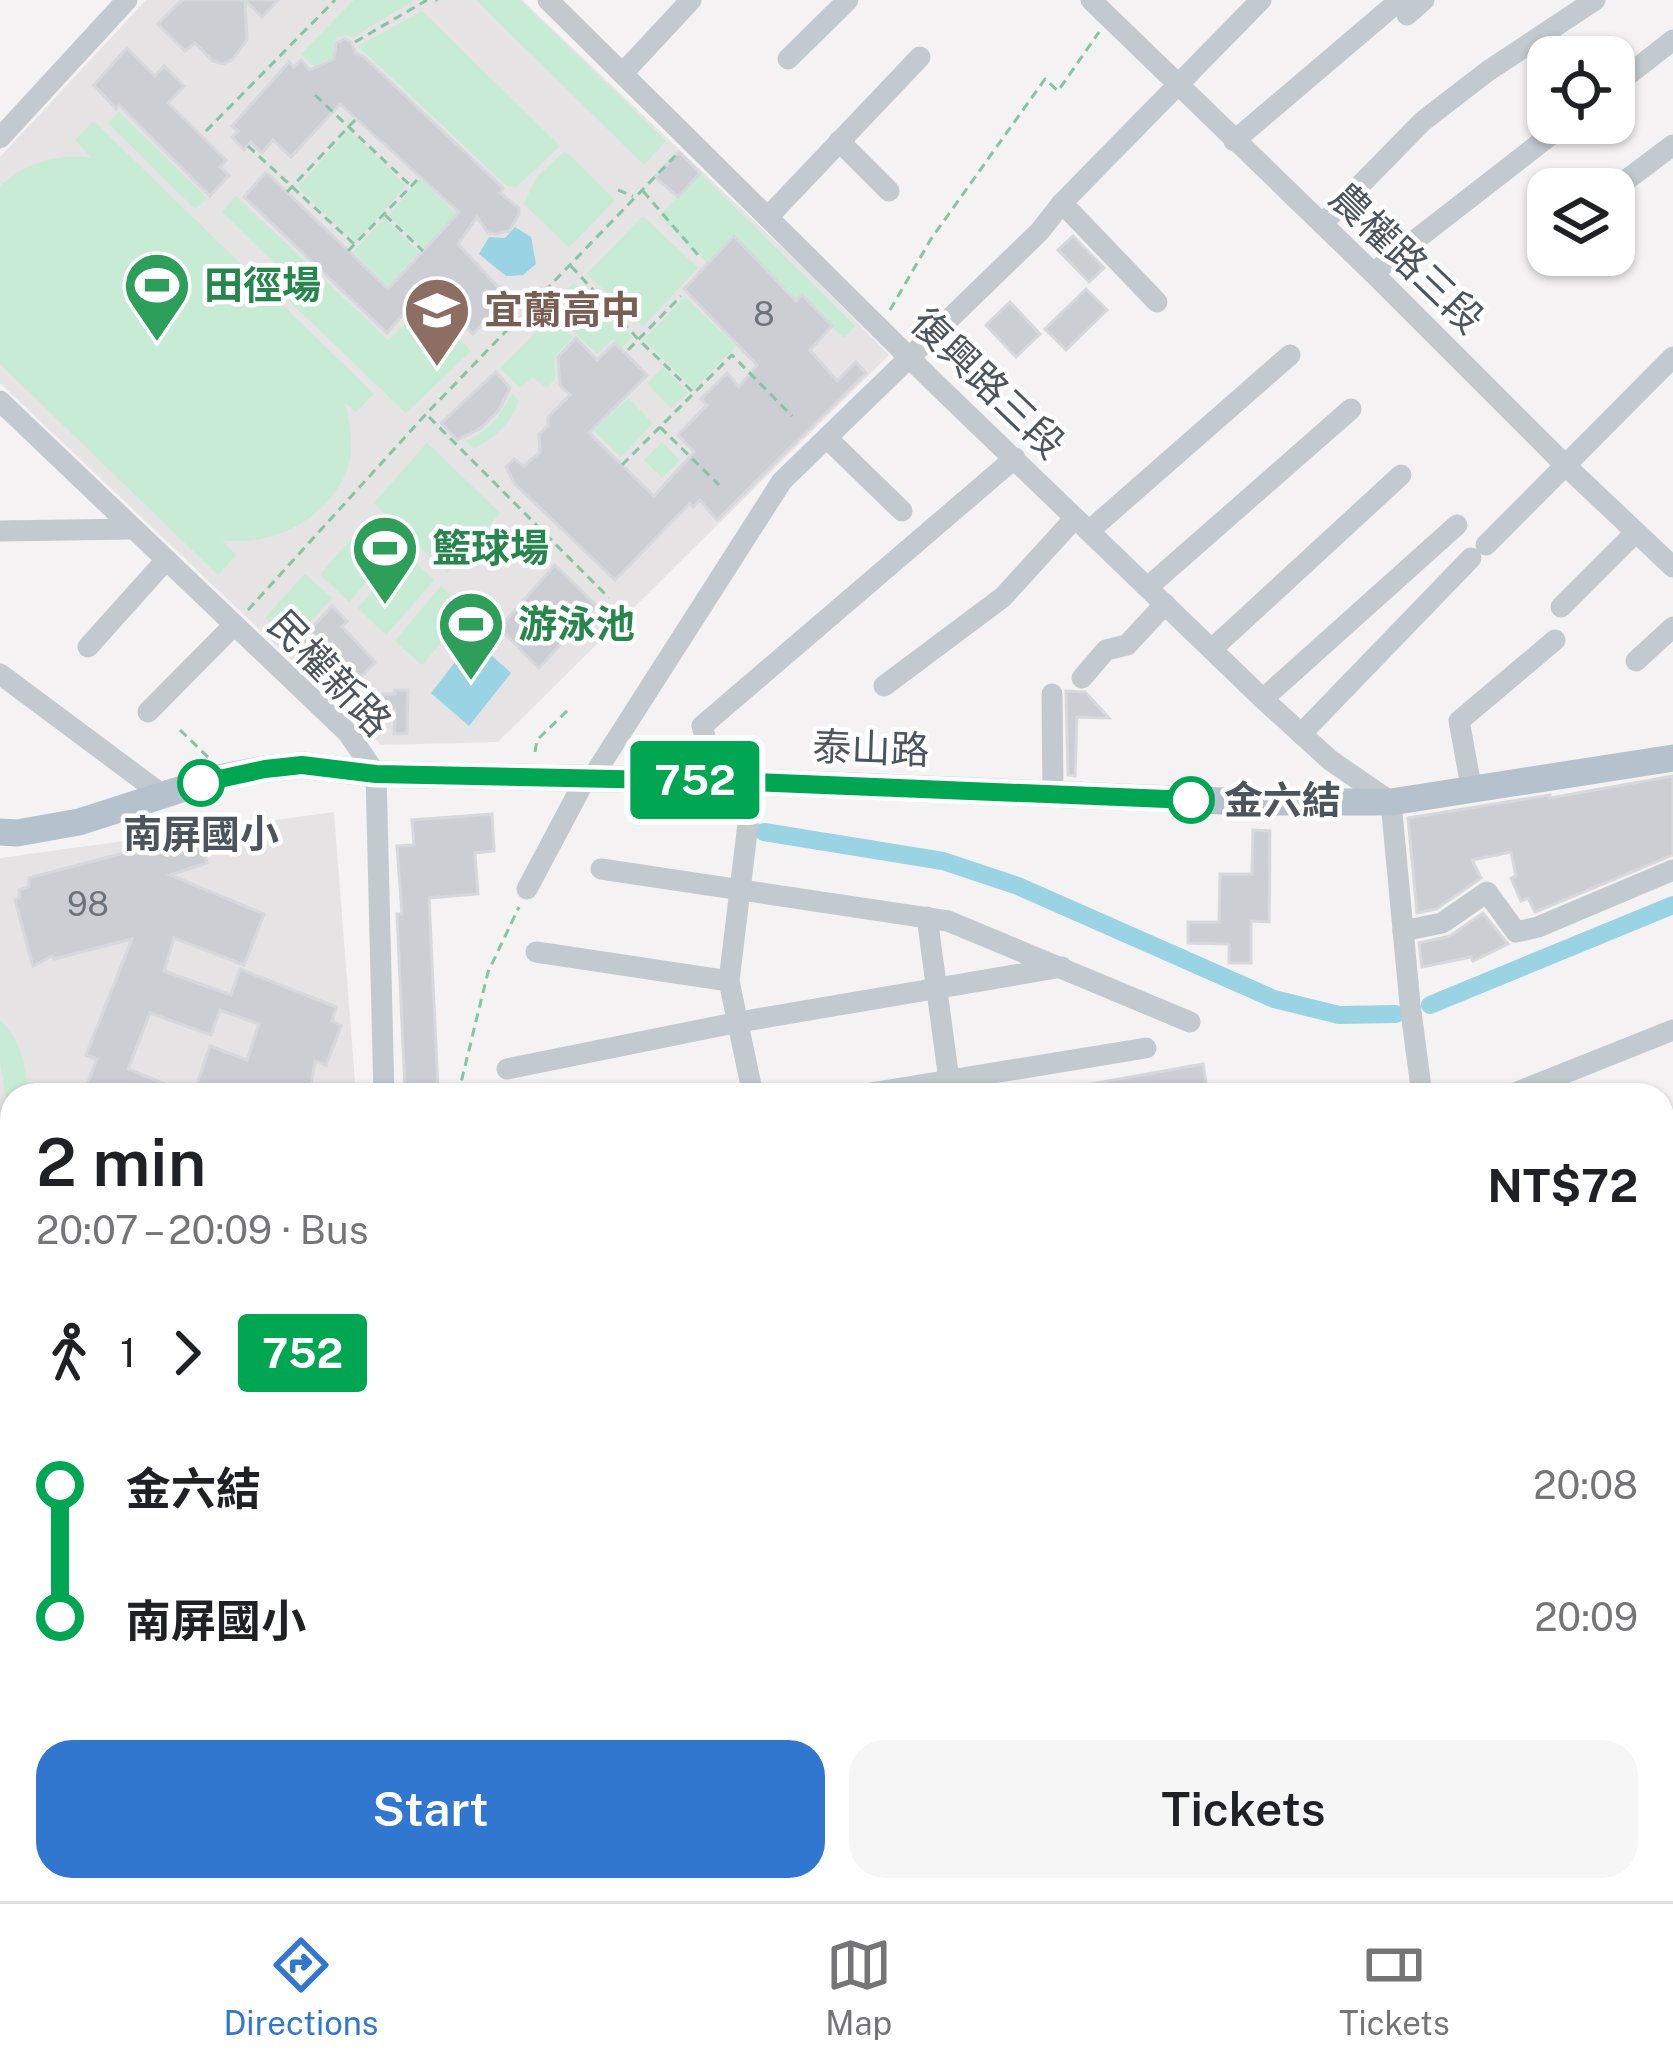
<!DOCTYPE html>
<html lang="en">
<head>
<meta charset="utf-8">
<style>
	body { margin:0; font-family:"Public Sans","Noto Sans TC",sans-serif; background:#f6f6f6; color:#202124; height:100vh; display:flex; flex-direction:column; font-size:45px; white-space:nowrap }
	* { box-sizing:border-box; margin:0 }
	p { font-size:39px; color:#757577 }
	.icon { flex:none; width:66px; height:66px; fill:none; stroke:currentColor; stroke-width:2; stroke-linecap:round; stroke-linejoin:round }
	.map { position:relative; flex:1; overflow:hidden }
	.panel { position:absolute; left:0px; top:1083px; width:1674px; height:819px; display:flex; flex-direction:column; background:#fff; border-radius:36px 36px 0 0; box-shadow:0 3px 9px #0004 }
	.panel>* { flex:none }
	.badge { padding:0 24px; border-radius:9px; font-size:42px; line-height:78px }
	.tools { position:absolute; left:1527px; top:36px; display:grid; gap:24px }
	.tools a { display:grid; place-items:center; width:108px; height:108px; border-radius:24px; background:#fff; box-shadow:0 3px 9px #0004; font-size:60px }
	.map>.badge { position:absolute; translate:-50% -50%; box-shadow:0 0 0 6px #fff }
	.legs { display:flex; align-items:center; gap:18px; height:132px; padding:0 36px; font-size:39px }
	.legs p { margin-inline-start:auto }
	.summary { display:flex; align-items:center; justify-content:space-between; height:204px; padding:0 36px }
	h1 { font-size:66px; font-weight:600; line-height:90px }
	.action { display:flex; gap:24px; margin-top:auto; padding:24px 36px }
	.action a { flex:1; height:138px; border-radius:36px; background:#3176cf; color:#fff; font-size:48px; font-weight:600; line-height:138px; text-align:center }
	.action a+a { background:#f6f6f6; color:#202124 }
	ul { padding:0 36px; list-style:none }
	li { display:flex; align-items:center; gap:42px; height:132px; font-size:45px }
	li i { display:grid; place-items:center; width:18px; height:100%; margin:0 15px; background:currentColor }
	li i::after { content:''; width:30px; height:30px; margin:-15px; border:9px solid; border-radius:50%; background:#fff }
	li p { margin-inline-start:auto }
	li:first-child i { background:linear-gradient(#0000 50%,currentColor 0) }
	li:last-child i { background:linear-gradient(currentColor 50%,#0000 0) }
	.menu { display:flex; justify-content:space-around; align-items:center; height:168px; border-top:3px solid #e0e0e0; background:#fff; font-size:33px; color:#757577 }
	.menu a { display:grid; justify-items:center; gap:6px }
	.menu .current { color:#3176cf }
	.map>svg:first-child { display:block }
</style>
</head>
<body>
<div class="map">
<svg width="1673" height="1901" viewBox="0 0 1673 1901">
	<rect width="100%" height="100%" fill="#f4f2f2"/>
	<g fill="#e5e3e3">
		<path d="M146,0H522L810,274L889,355L498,742L381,745L0,383V157Z"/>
		<path d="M334,812L356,1095H12V1237L0,1239V858Z"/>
		<path d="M12,1247V1362L0,1365V1250Z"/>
	</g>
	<g fill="#c7ebd5">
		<path d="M354,0H415L353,37L345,35L336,39L333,50L336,56L314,66L301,54Z"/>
		<path d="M476,0H520L666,141L644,165Z"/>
		<path d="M422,11L560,146L516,187L507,186L358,46Z"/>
		<path d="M119,112L207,198L195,209L108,123Z"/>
		<path d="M94,121L374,394L356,412L345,403C350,424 355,448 347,470C327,520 272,547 222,540L236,555L218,575L0,364V186C27,162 57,153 92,158L75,140Z"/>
		<path d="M349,130L406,186L355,243L298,187Z"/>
		<path d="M565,151L615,200L569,247L524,204L536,178Z"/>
		<path d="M700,173L855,326L844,338L803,299L798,301L734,240L708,264L659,216Z"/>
		<path d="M420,179L456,213L424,249L389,215Z"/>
		<path d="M236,196L388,340L425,305L471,351L406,413L287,299L289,277L222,212Z"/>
		<path d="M643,216L698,268L643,326L587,274Z"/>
		<path d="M384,218L419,252L388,287L353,252Z"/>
		<path d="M574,283L632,337L622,347L613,339L597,354L548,308Z"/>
		<path d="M685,297L736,346L694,389L644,340Z"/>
		<path d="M552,317L573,337L554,357L555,379L546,388L533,377L520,388L500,368Z"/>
		<path d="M663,367L688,392L671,408L647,383Z"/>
		<path d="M512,394L519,401C510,423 496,438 474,448L466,441C488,431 501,415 512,394Z"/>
		<path d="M628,398L653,423L621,457L594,431Z"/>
		<path d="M662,442L680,460L662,478L644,460Z"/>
		<path d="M427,443L500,513L447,573L374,503Z"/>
		<path d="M369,519L397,546L349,602L320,574Z"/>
		<path d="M405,553L434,580L386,635L358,608Z"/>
		<path d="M305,574L332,598L292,642L265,618Z"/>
		<path d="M441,586L468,611L422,665L395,641Z"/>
		<path d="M0,1021C23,1040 24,1067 29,1095H12V1138L0,1060Z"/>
		<path d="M0,1691L12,1699V1890H200L211,1901H0Z"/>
	</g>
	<g fill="#9ad3e3">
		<path d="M515,227L531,237L536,264L523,275L506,276L479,254L489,237L505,238Z"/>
		<path d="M473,639L511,673L469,726L431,693Z"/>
	</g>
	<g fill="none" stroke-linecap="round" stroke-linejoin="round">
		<g stroke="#9ad3e3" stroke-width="18">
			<path d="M764,832L943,861L1018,886L1274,999L1339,1015L1396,1014"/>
			<path d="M1430,1005L1673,905"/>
		</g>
	</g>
	<g fill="#cdced4" stroke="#d7d8dc" stroke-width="3">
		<path d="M182,0H245L247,39L233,59L223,64L213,61L195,43L185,51L158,24Z"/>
		<path d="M245,0H278L262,17Z"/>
		<path d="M345,39L351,42L356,54L363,56L503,188L500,193L519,208V214L509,231L496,234L488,233L477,217L458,244L508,298L473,334L461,322L457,326L423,291L387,333L244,197L266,172L388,289L459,212L340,104L291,157L273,140L262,153L251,142L244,150L232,137L238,131L232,126L289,62L294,67L301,60L310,70L334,59L336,43Z"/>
		<path d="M127,48L155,76L164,66L184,86L168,103L226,160L220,167L229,175L210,196L119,105L116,109L94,85Z"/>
		<path d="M679,152L700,173L678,197L655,177Z"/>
		<path d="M734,236L796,301L802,295L832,326L810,350L837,381L856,362L866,373L717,520L700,500L693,507L690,503L615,580L515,484L506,467L514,459L524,466L540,452L539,434L548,426V417L570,395L560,385L558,357L576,338L597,360L615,343L647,375L589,433L654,496L694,452L678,435L707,405L701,399L727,373L739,387L757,365L684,289Z"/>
		<path d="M1073,236L1104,268L1089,282L1058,250Z"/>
		<path d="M1086,289L1107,310L1066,350L1045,329Z"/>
		<path d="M1010,302L1040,334L1016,357L986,325Z"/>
		<path d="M496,372L510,388L499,410L481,428L457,440L441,423Z"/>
		<path d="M555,565L596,605L539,668L499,628Z"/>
		<path d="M332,606L347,621L342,627L375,662L346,693L298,643Z"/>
		<path d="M395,690H408L407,733L394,734L395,710L382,711L383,694H395Z"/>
		<path d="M1066,691L1085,692L1109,718L1077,717L1075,776L1068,775Z"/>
		<path d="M1673,776V855L1535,912L1528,898L1521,901L1511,878L1516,876L1511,852L1472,860L1481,878L1436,909L1417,913L1408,818L1550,795V798Z"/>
		<path d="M492,814L494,851L475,853L478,894L429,898L438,1089L405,1090L397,914H402L397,846L414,845L412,820Z"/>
		<path d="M1253,830L1270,831L1269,922L1251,921V963H1229V944L1188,943V922H1219L1220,874H1252Z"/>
		<path d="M199,837L207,863L170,875L264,914L244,965L174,938L164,971L231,995L240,969L336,1007L332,1021L341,1026L326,1065L315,1061L309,1095H225L197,1084L210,1046L247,1060L259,1024L220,1010L211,1035L150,1013L128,1069L192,1095H83L97,1059L86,1055L132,939L54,959L52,956L33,966L15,900L20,897L19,890L29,887V878L143,848Z"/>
		<path d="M1483,913L1508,944L1473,961L1471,957L1422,967L1419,943L1450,936Z"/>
		<path d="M1203,1064L1208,1095H1070L1069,1088Z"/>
	</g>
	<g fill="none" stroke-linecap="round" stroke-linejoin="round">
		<g stroke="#83c5a5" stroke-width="3" stroke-dasharray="9 6" stroke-linecap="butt">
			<path d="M436,0L437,1"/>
			<path d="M355,42L427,0"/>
			<path d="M315,95L411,186"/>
			<path d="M206,131L335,0"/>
			<path d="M248,146L354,244"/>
			<path d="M618,190L633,196"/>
			<path d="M643,191L698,255"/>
			<path d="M287,192L356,119"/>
			<path d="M385,215L423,251"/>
			<path d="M348,251L420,177"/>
			<path d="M571,266L638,339L694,393"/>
			<path d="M890,310L931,239L1045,79L1058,91L1099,32"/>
			<path d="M628,350L681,296"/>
			<path d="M429,417L609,598"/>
			<path d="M660,427L719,485"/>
			<path d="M622,465L732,355L792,416"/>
			<path d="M248,610L426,414L677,154"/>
			<path d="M180,730L209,758"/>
			<path d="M535,752L537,740L570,708"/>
			<path d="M458,1095L488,972L519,907"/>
			<path d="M0,1670L12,1681"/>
			<path d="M216,1890L227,1901"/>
		</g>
		<g stroke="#c2c9cf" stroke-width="21">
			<path d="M548,0L935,383L1263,699L1330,760L1391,802L1410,1004L1422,1095"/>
			<path d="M1091,0L1373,273L1566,466L1673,567"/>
			<path d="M1407,15L1424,0"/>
			<path d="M788,59L848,0"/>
			<path d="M623,73L691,0"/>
			<path d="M1614,86L1673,40"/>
			<path d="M0,138L127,0"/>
			<path d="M839,141L889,191"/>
			<path d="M1234,141L1400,0"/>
			<path d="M1617,187L1673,145"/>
			<path d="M1062,203L1157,302"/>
			<path d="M768,217L920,57"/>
			<path d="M1322,224L1423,121L1488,71L1595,0"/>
			<path d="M1373,273L1566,123"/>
			<path d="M0,401L348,733L376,774L384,1095"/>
			<path d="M828,439L902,511"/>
			<path d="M0,531L133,529"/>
			<path d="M1089,531L1290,355"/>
			<path d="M1486,545L1673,357"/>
			<path d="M1148,587L1351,409"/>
			<path d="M1561,607L1636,532"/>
			<path d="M88,647L166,560"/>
			<path d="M1212,649L1401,475"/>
			<path d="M1636,661L1673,627"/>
			<path d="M0,674L164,796"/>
			<path d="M1082,678L1106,650L1127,645L1165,604"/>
			<path d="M884,686L1003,597L1075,518"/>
			<path d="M1052,694L1053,794"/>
			<path d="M1263,699L1457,525"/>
			<path d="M148,712L233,626"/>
			<path d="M1301,734L1471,558"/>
			<path d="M592,778L782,481L1040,231L1062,203L1261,0"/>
			<path d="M718,781L702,726L1015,458"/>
			<path d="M1472,791L1459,721L1555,640"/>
			<path d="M601,869L948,921L1190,1022"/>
			<path d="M527,889L586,778"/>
			<path d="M927,917L949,1080"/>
			<path d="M1403,931L1442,923L1487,892L1516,932L1538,927L1673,870"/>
			<path d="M536,952L729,981"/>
			<path d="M507,1069L739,1022L1062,967"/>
			<path d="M753,1095L729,981L753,782"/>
			<path d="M859,1095L1146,1048"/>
			<path d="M1510,1095L1673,1030"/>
			<path d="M1662,1240L1673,1239"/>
			<path d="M0,1382L12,1380"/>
			<path d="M1662,1396L1673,1398"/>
			<path d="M0,1621L12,1629"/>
			<path d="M1662,1730L1673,1742"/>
			<path d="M264,1890L274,1901"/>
			<path d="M324,1890L326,1899"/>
			<path d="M1400,1890L1411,1901"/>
		</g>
		<path stroke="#b5c1cd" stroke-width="27" d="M0,832L17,833L79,822L213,779L265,769L302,765L376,774L753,782L1247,802H1391L1673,758"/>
	</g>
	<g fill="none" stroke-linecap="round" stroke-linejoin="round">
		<defs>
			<path id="line-1" d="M201,783L265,769L302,765L376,774L753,782L1191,800"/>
		</defs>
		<use href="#line-1" stroke="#fff" stroke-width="27"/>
		<use href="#line-1" stroke="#00a651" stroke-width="18"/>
	</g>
	<defs>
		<symbol id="stadium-pin" viewBox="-11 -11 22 30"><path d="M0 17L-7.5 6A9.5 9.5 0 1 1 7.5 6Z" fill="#2e9e5b" stroke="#fff"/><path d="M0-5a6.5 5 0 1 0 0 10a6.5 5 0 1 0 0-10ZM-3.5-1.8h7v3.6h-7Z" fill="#fff"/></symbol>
		<symbol id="school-pin" viewBox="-11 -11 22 30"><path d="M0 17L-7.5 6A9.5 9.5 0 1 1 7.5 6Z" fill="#8d6e63" stroke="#fff"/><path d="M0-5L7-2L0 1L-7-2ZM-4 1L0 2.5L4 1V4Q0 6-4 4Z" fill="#fff"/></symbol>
	</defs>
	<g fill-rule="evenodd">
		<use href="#stadium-pin" x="119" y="247" width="76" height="104"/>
		<use href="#school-pin" x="399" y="272" width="76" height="104"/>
		<use href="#stadium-pin" x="347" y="510" width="76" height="104"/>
		<use href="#stadium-pin" x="433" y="586" width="76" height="104"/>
	</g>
	<g fill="#fff" stroke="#00a651" stroke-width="6">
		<circle cx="201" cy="783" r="21"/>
		<circle cx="1191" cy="800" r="21"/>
	</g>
	<g text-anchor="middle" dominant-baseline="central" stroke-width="9" stroke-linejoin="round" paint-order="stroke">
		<g font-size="33" fill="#6c737b">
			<text x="764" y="314">8</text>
			<text x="88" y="904">98</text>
		</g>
		<g font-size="39" fill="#4c555d" stroke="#fff">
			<text transform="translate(1407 258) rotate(44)">農權路三段</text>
			<text transform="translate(988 383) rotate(44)">復興路三段</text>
			<text transform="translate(330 673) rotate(46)">民權新路</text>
			<text transform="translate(871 748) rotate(2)">泰山路</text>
		</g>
		<g font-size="39" font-weight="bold" fill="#27864d" stroke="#fff" text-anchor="start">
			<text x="204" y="285">田徑場</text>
			<text x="432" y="548">籃球場</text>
			<text x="518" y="624">游泳池</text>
		</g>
		<g font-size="39" font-weight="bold" fill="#785e54" stroke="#fff" text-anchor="start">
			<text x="484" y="310">宜蘭高中</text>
		</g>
		<g font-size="39" font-weight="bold" fill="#4c555d" stroke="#fff" text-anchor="start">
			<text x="1224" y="800">金六結</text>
			<text x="201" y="834" text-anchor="middle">南屏國小</text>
		</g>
	</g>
</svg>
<div class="tools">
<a><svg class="icon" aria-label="locate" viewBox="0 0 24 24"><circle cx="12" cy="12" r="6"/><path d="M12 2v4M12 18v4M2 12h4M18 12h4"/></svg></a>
<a><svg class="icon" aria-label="layers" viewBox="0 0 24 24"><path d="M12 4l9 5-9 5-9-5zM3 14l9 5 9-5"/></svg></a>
</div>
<b class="badge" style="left:695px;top:780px;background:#00a651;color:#fff">752</b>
<section class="panel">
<div class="summary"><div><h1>2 min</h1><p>20:07 – 20:09 · Bus</p></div><b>NT$72</b></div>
<div class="legs"><svg class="icon" aria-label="walk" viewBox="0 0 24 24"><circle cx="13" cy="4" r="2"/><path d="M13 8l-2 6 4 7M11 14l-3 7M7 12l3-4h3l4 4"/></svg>1<svg class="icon" aria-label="forward" viewBox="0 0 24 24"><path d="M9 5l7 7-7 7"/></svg><b class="badge" style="background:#00a651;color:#fff">752</b></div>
<ul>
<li><i style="color:#00a651"></i><b>金六結</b><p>20:08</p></li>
<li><i style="color:#00a651"></i><b>南屏國小</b><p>20:09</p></li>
</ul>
<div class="action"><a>Start</a><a>Tickets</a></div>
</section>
</div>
<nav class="menu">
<a class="current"><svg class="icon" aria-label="directions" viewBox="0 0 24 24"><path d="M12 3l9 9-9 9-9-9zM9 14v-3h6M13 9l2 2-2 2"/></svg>Directions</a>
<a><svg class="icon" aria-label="map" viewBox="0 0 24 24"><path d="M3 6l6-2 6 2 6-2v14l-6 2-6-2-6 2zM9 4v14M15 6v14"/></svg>Map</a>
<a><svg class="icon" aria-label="tickets" viewBox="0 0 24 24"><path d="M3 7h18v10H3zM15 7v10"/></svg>Tickets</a>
</nav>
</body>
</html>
